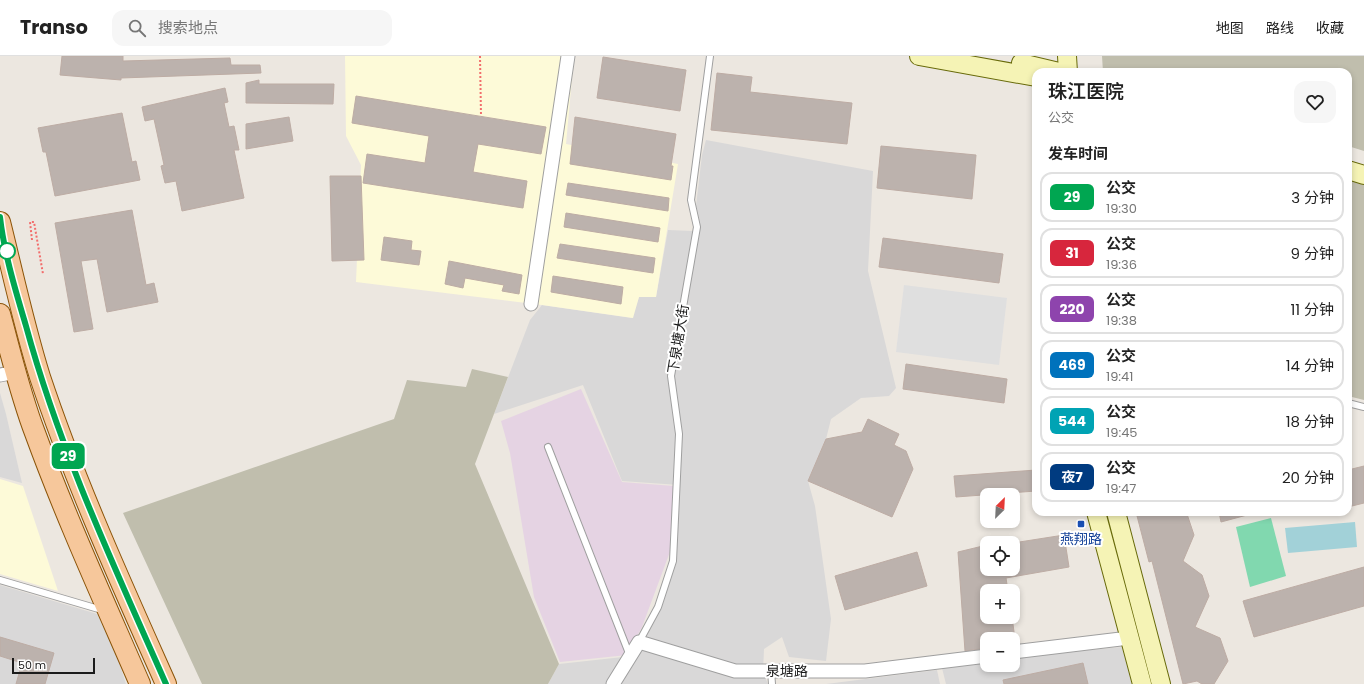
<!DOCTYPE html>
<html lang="zh">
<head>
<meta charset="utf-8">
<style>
	body { margin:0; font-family:Poppins,"Noto Sans SC",sans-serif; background:#f6f6f6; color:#222; height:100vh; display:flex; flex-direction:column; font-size:15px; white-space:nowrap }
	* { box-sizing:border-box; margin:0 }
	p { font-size:13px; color:#767676 }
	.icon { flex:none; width:22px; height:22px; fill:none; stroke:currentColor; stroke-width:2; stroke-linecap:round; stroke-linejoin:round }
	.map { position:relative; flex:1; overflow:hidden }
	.panel { position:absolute; left:1032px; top:12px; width:320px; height:448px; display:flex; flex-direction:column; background:#fff; border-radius:12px; box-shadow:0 2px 6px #0003 }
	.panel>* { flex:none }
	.badge { padding:0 8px; border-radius:6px; font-size:14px; line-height:26px }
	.needle { width:26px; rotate:24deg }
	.buttons { position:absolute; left:980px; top:432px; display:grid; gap:8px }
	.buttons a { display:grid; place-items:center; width:40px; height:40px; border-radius:8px; background:#fff; box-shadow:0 2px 6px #0003; font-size:20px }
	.scale { position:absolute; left:12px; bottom:10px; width:83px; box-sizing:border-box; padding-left:4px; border:2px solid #1b1b1b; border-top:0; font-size:11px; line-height:14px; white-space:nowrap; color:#1b1b1b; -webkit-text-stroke:3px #fff; paint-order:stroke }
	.map>.badge { position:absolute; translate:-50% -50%; box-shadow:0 0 0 2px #fff }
	h2 { padding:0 16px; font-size:15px; line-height:36px }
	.round { display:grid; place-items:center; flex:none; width:42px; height:42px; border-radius:12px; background:#f6f6f6 }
	.head { display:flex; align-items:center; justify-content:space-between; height:68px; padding:0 16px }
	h1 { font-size:19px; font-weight:600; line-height:30px }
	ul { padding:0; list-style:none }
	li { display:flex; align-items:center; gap:12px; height:50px; margin:0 8px 6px; padding:0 8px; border:2px solid #e0e0e0; border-radius:12px }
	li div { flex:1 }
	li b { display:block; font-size:15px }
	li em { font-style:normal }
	li .badge { min-width:44px; font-weight:700; text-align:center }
	header { display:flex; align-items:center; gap:24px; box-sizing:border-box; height:56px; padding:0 20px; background:#fff; border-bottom:1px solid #e0e0e0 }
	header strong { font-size:19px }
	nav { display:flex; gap:22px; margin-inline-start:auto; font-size:14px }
	.search { width:280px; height:36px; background:#f6f6f6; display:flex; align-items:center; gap:10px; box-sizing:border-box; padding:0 14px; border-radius:12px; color:#767676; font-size:15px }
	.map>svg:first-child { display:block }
</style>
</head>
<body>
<header>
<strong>Transo</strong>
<div class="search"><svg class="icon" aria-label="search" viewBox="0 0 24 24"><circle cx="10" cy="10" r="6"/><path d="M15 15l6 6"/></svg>搜索地点</div>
<nav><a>地图</a><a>路线</a><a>收藏</a></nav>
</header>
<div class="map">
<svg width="1364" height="628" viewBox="0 0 1364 628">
	<rect width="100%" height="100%" fill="#ece7e0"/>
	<g fill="#d9d8d8">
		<path d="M706,84L873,115L868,215L896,332L889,340L861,342L831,363L826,383L808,425L815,450L831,563L826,605L789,601L782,581L764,593L763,616L768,628H548L559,608L632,600L659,551L675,510L679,429L622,425L583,329L494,358L530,264L542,249L632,262L639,241H656L668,174L693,175L702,99Z"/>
		<path d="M0,337L6,358L22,427L0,421Z"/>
		<path d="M0,529L104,560L126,628H0Z"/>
		<path d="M1122,591L1132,628H946L941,608L987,604V609H1013V601Z"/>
		<path d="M937,614L940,628H826Z"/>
	</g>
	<path fill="#e5d3e3" d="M581,333L622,426L674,430L671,493L642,571L627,599L560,606L534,541L510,397L501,365Z"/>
	<g fill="#fdfad8">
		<path d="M345,0H574L566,88L678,108L656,241H639L633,262L542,249L356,226L361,109L346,80Z"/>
		<path d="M0,423L23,430L58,535L0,518Z"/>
	</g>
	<g fill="#c0bead">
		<path d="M1102,0H1364V95L1348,90V16H1103Z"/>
		<path d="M1348,123L1364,127V344L1348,340Z"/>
		<path d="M472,313L508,321L475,408L559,608L548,628H202L123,457L394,363L407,324L466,331Z"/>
	</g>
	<path fill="#81d8af" d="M1271,462L1286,520L1250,531L1236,471Z"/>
	<path fill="#dfdfdf" d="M904,229L1007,242L999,309L896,296Z"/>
	<path fill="#a2d1d8" d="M1355,466L1357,491L1288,497L1285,472Z"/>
	<g fill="#bcb2ad" stroke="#bdaca4">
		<path d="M62,0H123V5L230,2L231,9H260L261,17L121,22V24L60,19Z"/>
		<path d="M603,1L686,14L680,55L597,42Z"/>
		<path d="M717,17L752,21L750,36L852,47L847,88L711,74Z"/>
		<path d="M259,24V28H334L333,48L246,47V27Z"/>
		<path d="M225,32L228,46L224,47L229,71L234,70L239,94H234L244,142L182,155L176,125L165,127L161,110L164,109L154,63L145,65L142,51Z"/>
		<path d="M356,40L546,71L541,98L478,88L473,116L527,125L523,152L363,127L367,98L425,107L429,80L352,67Z"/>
		<path d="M122,57L132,106L136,105L140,124L55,140L46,96H43L38,72Z"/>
		<path d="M289,61L293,85L246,93V68Z"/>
		<path d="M575,61L676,78L671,110H673L671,124L570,108Z"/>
		<path d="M881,90L976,99L972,143L877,132Z"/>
		<path d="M330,120H361L364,204L332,205Z"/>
		<path d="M568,127L669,142L668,155L566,139Z"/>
		<path d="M132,154L146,229L154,227L158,246L107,256L97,203L81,205L93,273L74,276L55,167Z"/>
		<path d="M566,157L660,172L658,186L564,171Z"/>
		<path d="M384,181L412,185L411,194L421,195L419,209L381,204Z"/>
		<path d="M883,182L1003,198L999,227L879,211Z"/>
		<path d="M560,188L655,202L653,217L557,202Z"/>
		<path d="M449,205L522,219L519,238L502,235L504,229L465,222L463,232L445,228Z"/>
		<path d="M553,220L623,231L621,248L551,236Z"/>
		<path d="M906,308L1007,323L1004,347L903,333Z"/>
		<path d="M868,363L899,378L894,389L906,395L913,413L892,461L808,425L826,383L862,376Z"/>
		<path d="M1364,410V447L1348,451V414Z"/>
		<path d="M1036,414V435L956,441L954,420Z"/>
		<path d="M1136,456H1184L1187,458L1194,479L1183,505L1202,519L1209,540L1195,571L1220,582L1228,605L1214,628H1202L1197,625L1183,628L1152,505L1149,506Z"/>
		<path d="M1219,456H1247V459L1221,466Z"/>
		<path d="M1064,479L1069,511L1006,522L1008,535H987V561H1012L1015,583H987V592L965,595L958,496L987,489V513H1017L1013,487Z"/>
		<path d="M917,496L927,530L845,554L835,520Z"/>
		<path d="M1364,511V550L1254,581L1243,545Z"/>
		<path d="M0,581L54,597L45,628H16L22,607L0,600Z"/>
		<path d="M1083,607L1088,628H1004L1003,624Z"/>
	</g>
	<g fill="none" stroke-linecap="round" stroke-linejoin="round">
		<defs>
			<g id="service">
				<path d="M1348,347L1364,351"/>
				<path d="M548,391L630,600"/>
				<path d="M0,524L102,554"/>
				<path d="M639,586L658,551L673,505L679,378L671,320L697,171L691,144L710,0"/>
				<path d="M771,615L772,628"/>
			</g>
			<g id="minor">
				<path d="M531,248L568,0"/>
				<path d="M0,319L16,316"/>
				<path d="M1013,596L1129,582"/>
				<path d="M613,628L639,586L735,615H865L987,600"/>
			</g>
			<g id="secondary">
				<path d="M919,0L1036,21"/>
				<path d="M1067,0L1068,16"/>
				<path d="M1021,7L1059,16"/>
				<path d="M1348,114L1364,119"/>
				<path d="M1096,456L1142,628"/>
				<path d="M1116,456L1161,628"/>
			</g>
			<g id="primary">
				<path d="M0,166C13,218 24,270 40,321C75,426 121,527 166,628"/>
				<path d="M0,258C11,298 20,338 35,377C66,462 104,545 140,628"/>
			</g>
		</defs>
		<use href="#service" stroke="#9f9f9f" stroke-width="8"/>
		<use href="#minor" stroke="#9f9f9f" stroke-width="15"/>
		<use href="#secondary" stroke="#686a0a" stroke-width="20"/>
		<use href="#primary" stroke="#8a5307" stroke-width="22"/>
		<g stroke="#f26d6c" stroke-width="2" stroke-dasharray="2 2" stroke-linecap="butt">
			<path d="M480,0L481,60"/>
			<path d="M32,184L30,166H34L43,218"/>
		</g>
		<use href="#service" stroke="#fff" stroke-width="6"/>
		<use href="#minor" stroke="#fff" stroke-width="13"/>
		<use href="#secondary" stroke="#f5f3b5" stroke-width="18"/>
		<use href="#primary" stroke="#f6c79b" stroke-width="20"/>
	</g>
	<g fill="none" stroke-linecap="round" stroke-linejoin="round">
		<defs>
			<path id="line" d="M0,161C4,197 16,236 26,270C60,395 114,510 166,628"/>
		</defs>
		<use href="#line" stroke="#fff" stroke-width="9"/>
		<use href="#line" stroke="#00a651" stroke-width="6"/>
	</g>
	<circle fill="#fff" stroke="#00a651" stroke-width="2" cx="7" cy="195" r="8"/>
	<rect fill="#1a4fb4" stroke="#fff" stroke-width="1.5" x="1077" y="464" width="8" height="8" rx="2"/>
	<g text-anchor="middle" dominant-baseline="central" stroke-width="4" stroke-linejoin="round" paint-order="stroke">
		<g font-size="14" fill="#1b1b1b" stroke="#fff">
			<text transform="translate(678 283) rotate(-81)">下泉塘大街</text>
			<text x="787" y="615">泉塘路</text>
		</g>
		<g font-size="14" fill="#164399" stroke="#fff">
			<text x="1081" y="483">燕翔路</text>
		</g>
	</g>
</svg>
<div class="buttons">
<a><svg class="needle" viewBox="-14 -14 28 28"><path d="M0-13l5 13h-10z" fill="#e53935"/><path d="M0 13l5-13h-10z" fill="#767676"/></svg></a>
<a><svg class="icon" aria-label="locate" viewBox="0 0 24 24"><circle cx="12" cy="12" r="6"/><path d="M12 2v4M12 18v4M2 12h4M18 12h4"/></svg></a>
<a>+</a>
<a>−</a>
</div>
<div class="scale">50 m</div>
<b class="badge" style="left:68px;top:400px;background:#00a651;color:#fff">29</b>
<section class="panel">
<div class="head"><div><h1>珠江医院</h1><p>公交</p></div><a class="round"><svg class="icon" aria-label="heart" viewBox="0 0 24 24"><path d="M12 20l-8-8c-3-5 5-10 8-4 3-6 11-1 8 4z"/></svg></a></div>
<h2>发车时间</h2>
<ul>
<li><span class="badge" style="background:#00a651;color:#fff">29</span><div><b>公交</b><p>19:30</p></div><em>3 分钟</em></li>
<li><span class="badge" style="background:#d7263d;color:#fff">31</span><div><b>公交</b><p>19:36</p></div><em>9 分钟</em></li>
<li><span class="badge" style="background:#8e44ad;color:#fff">220</span><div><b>公交</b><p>19:38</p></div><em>11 分钟</em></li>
<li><span class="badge" style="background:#0072bc;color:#fff">469</span><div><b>公交</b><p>19:41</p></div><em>14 分钟</em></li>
<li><span class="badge" style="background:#00a3b4;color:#fff">544</span><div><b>公交</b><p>19:45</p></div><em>18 分钟</em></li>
<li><span class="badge" style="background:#003b80;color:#fff">夜7</span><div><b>公交</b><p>19:47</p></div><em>20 分钟</em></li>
</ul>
</section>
</div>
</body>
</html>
